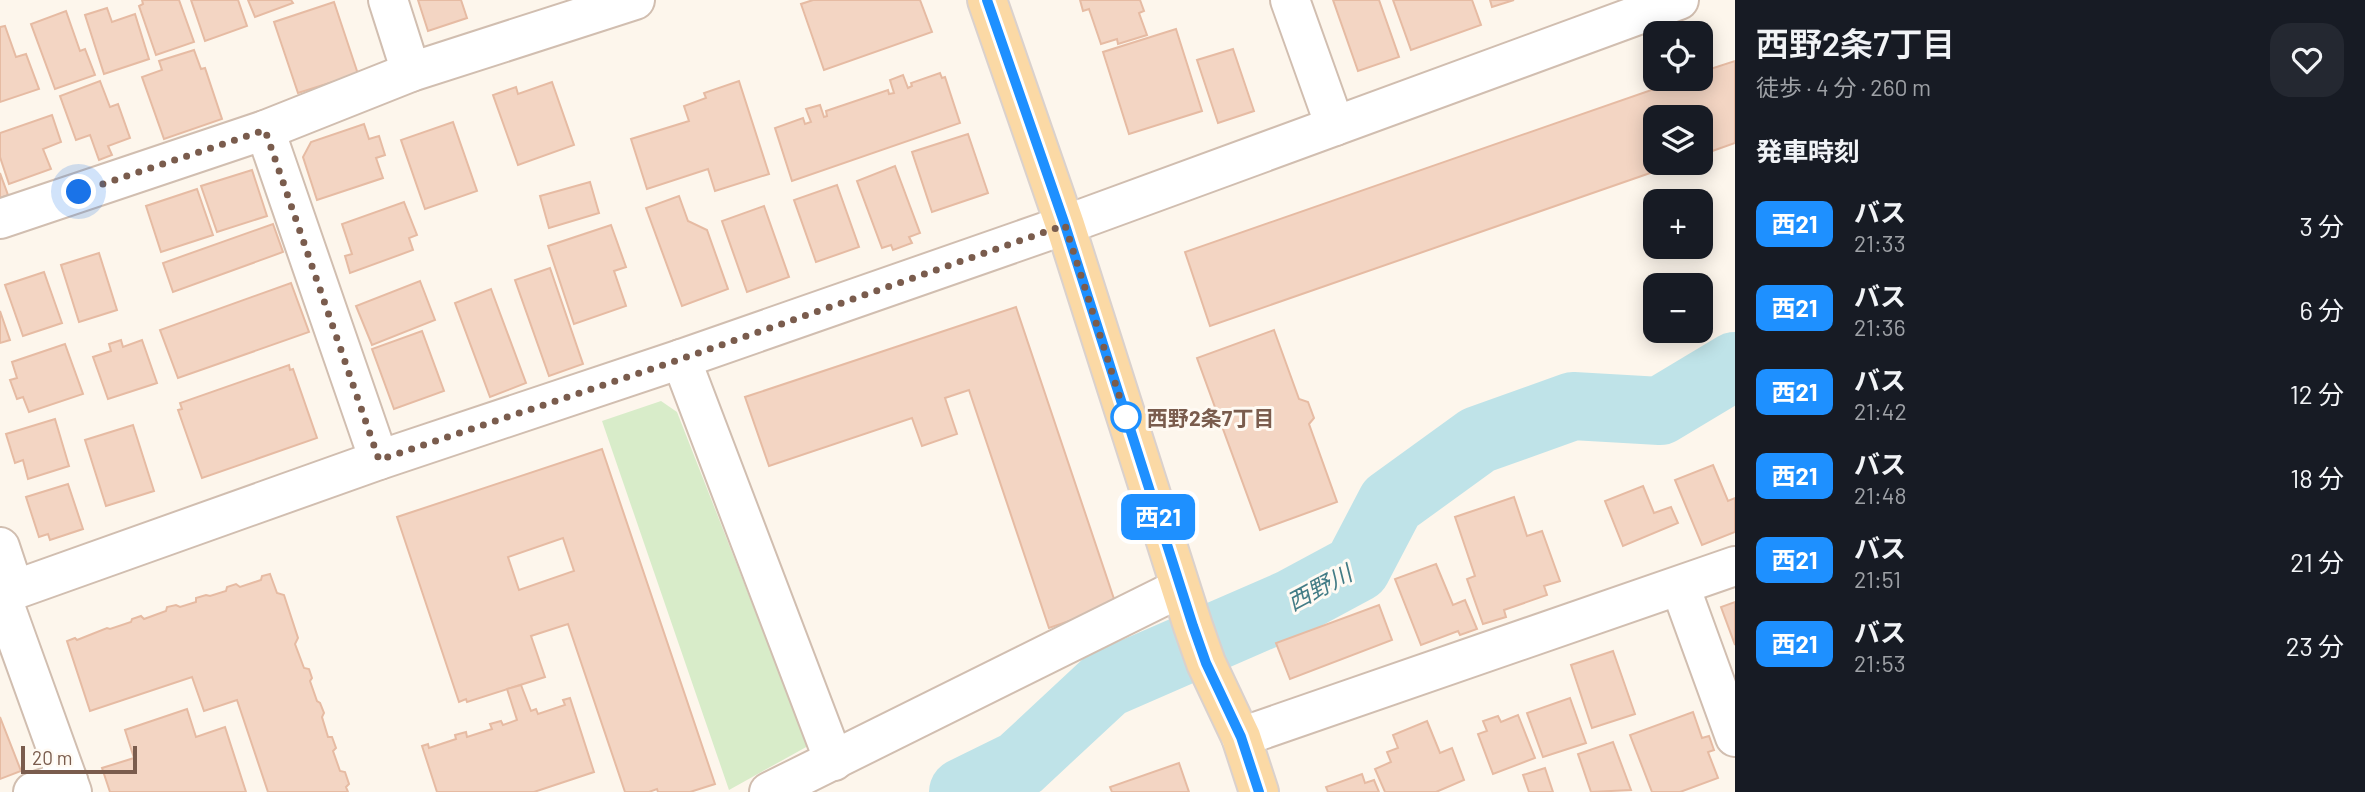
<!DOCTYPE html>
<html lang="ja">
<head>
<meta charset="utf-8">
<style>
	body { margin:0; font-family:Barlow,"Noto Sans JP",sans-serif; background:#242831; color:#f1f3f6; height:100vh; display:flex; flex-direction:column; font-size:26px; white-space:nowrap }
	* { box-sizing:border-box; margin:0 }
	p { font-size:23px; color:#9ea1a6 }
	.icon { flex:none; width:38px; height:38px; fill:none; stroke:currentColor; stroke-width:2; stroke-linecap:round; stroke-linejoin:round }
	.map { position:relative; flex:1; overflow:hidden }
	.panel { display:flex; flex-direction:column; background:#171b24; width:630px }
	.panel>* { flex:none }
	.badge { padding:0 14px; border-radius:10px; font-size:24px; line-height:46px }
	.tools { position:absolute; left:1643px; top:21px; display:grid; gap:14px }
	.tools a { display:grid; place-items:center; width:70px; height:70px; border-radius:14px; background:#171b24; box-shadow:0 4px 18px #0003; font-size:35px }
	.scale { position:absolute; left:21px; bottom:18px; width:116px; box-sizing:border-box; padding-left:7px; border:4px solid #7a5c4d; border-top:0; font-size:19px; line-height:24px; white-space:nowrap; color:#7a5c4d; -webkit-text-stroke:5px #fffaf3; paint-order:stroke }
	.you { position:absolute; width:35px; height:35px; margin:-18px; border:5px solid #fff; border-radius:50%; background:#1a73e8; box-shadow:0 0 0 10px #1a73e833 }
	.map>.badge { position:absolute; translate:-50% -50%; box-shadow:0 0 0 4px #fff }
	h2 { padding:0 21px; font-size:26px; line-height:63px }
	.round { display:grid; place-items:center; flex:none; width:74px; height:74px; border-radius:21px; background:#242831 }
	.headline { display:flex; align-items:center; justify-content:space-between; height:119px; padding:0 21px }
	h1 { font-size:33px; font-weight:600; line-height:52px }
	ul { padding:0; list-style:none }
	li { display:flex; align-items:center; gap:21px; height:84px; padding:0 21px }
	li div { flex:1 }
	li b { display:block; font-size:26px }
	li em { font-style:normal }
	li .badge { min-width:77px; font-weight:700; text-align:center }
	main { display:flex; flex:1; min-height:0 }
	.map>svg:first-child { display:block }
</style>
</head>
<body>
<main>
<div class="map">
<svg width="1735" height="792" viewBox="0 0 1735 792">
	<rect width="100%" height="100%" fill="#fdf6ec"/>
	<path fill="#d8ecc9" d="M661,401L677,412L808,746L729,790L602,421Z"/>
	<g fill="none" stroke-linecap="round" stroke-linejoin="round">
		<path stroke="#bfe3e8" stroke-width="68" d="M963,792L1020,764L1106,684L1292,603L1357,568L1391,503L1478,440L1573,406L1660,411L1735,366"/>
	</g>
	<g fill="#f3d5c3" stroke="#e6bba3" stroke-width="2" fill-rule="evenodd">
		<path d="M142,0H179L194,42L156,55L139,6L143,4Z"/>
		<path d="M191,0H238L247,26L205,41Z"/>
		<path d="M248,0H291L293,3L255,17Z"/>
		<path d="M418,0H461L467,18L428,31Z"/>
		<path d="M813,0H920L932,32L824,70L801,4Z"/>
		<path d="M1080,0H1140L1144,11L1139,13L1147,35L1118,44L1117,39L1101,44L1089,9L1083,11Z"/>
		<path d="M1333,0H1379L1399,57L1358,71Z"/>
		<path d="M1393,0H1472L1481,25L1411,50Z"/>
		<path d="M1490,0H1514L1492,7Z"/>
		<path d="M334,2L358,74L298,93L274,22Z"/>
		<path d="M107,8L112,22L135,14L149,59L104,74L85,15Z"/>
		<path d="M66,11L80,51L85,49L95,75L55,89L31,24Z"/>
		<path d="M5,26L16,57L26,54L39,89L0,102V27Z"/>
		<path d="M1176,29L1202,111L1129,134L1103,52Z"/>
		<path d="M1233,49L1254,111L1218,123L1197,60Z"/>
		<path d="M194,50L201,69L205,68L222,119L164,139L142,77L162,70L159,61Z"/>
		<path d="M1735,61V143L1701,155V117H1656V163H1679L1210,326L1185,252L1683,79H1701V72Z"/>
		<path d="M940,73L942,78L945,77L960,123L792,181L775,128L803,118L805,124L811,122L806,109L820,105L824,117L827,116L826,111L888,90L889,94L894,93L890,80L903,75L908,88L912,86L911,83Z"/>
		<path d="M100,81L110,107L118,104L130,138L108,146L112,155L99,160L90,135L76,140L60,96Z"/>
		<path d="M739,81L769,174L715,191L708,169L647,189L631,139L689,121L684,106L706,98L704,93Z"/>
		<path d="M552,82L574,145L518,165L493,95L516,87L518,94Z"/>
		<path d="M52,115L61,142L43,149L51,169L9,184L0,157V133Z"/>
		<path d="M453,122L477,191L425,209L401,140Z"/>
		<path d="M364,124L369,139L379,136L385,155L376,158L383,178L317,200L303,157L311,142Z"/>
		<path d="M968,134L988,193L932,212L912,152Z"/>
		<path d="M895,166L920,233L909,237L912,243L893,250L891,245L882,248L857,181Z"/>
		<path d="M252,170L267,216L217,232L201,186Z"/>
		<path d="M0,173L8,195L0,198Z"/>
		<path d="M590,182L599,213L549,228L540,196Z"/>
		<path d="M837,185L859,247L816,262L794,200Z"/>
		<path d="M197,189L213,235L161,252L146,206Z"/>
		<path d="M679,196L688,221L707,230L728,289L682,306L646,208Z"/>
		<path d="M404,202L417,235L409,238L413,250L350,273L345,256L352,254L342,224Z"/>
		<path d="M764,206L789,277L747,292L722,221Z"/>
		<path d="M273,224L283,252L173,292L163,263Z"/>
		<path d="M611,225L626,267L614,271L626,306L574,324L548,246Z"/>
		<path d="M99,253L117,310L79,322L61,265Z"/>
		<path d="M550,268L583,364L549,376L515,280Z"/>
		<path d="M44,272L62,323L23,336L5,285Z"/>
		<path d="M420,281L435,320L372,345L356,306Z"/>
		<path d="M291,283L309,332L178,378L160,330Z"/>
		<path d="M491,289L526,383L490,397L455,303Z"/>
		<path d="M1016,307L1116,605L1049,628L969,390L945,398L957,434L922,446L912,418L769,466L745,397Z"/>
		<path d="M0,311L10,340L0,343Z"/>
		<path d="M1274,330L1299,399L1308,402L1314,418L1309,424L1337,502L1260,530L1197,358Z"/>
		<path d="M422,331L444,391L394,409L372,349Z"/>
		<path d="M121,340L123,347L142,340L157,383L108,399L93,357L111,351L109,344Z"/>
		<path d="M65,344L83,394L29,412L23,397L17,399L10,380L17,378L12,362Z"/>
		<path d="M289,365L290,370L293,369L317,438L202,478L178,410L182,409L180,403Z"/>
		<path d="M55,419L69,466L28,479L23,460L15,463L6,434Z"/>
		<path d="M133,425L154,491L106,506L85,440Z"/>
		<path d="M602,449L715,784L690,792H658L657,789L649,792H625L568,624L531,636L545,677L467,702L466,699L459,702L397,517ZM563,538L574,571L519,590L508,557Z"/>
		<path d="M1713,465L1728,501L1735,498V532L1702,545L1675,480Z"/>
		<path d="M68,484L83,529L50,540L48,534L39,537L26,497Z"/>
		<path d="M1643,486L1654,513L1671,507L1678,523L1623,546L1605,501Z"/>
		<path d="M1514,497L1527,536L1542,531L1560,581L1544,586L1547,595L1504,610L1506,617L1483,624L1467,579L1475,576L1455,517Z"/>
		<path d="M1436,564L1453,605L1465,600L1477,629L1460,635L1458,631L1421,645L1395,579Z"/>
		<path d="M270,574L277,593L284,595L298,638L295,644L304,668L309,669L312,678L310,681L317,701L320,703L324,713L322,717L328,737H332L336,748L333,751L340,771L345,772L349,784L346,787L348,792H268L237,700L204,711L192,677L90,711L67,641L75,638L77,640L107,628L110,629L131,622L132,619L141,616L144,619L166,611L167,607L176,605L180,607L196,602V598L206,595L210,596L226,591L227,587L236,584L240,587L261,580L262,576Z"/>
		<path d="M1735,602V645L1721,607Z"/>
		<path d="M1379,605L1392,640L1290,679L1276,643Z"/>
		<path d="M1613,651L1635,714L1592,728L1571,665Z"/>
		<path d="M521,685L531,711L536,709L538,714L565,705L563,700L570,698L594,772L534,792H437L422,746L428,744L429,748L456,739L455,735L466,732L467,737L492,729L490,724L501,721L503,725L517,720L507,689Z"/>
		<path d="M1570,698L1586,743L1543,757L1527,713Z"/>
		<path d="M187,709L196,737L225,727L246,792H110L102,768L134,758L125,730Z"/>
		<path d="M1693,712L1702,738L1709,736L1714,750L1708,752L1718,778L1680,792H1652L1630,735Z"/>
		<path d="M1518,715L1535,758L1493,774L1478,734L1487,731L1483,721L1498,716L1501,722Z"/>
		<path d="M0,717L21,771L0,779Z"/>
		<path d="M1427,721L1440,753L1452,748L1464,780L1436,792H1385L1375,769L1391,762L1387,752L1398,748L1393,735Z"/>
		<path d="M1613,742L1631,790L1591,792L1578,754Z"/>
		<path d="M1179,763L1189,792H1112L1110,787Z"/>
		<path d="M1545,768L1553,792H1529L1523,775Z"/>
		<path d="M1362,774L1365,783L1374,780L1379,792H1328L1326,787Z"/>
	</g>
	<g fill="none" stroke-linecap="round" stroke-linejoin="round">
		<defs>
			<g id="minor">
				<path d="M388,0L411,72"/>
				<path d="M1290,0L1335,126"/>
				<path d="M265,130L379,460"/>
				<path d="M0,219L265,130L411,72L635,0"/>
				<path d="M681,359L834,761"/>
				<path d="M0,547L14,589"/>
				<path d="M1680,586L1735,737"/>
				<path d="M0,595L379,460L681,359L1065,225L1679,0"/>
				<path d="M1,595L72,792"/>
				<path d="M1241,737L1735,566"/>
				<path d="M33,792L68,780"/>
				<path d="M769,792L1180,588"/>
			</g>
			<path id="major" d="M987,0L1065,225L1193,626L1206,663L1241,737L1259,792"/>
		</defs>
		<use href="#minor" stroke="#d1beb0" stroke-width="42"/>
		<use href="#major" stroke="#dad1cd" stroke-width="42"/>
		<use href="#minor" stroke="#fff" stroke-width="38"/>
		<use href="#major" stroke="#fbd9a5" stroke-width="38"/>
	</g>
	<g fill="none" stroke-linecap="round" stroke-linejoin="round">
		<defs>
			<path id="line" d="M987,0L1065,225L1193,626L1206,663L1241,737L1259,792"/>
		</defs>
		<use href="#line" stroke="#fff" stroke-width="16"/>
		<use href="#line" stroke="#1e90ff" stroke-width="10"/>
		<path stroke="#7a5c4d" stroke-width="7" stroke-dasharray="0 12.6" d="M79,192L265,130L379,460L681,359L1065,225L1126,417"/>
	</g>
	<circle fill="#fff" stroke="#1e90ff" stroke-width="3.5" cx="1126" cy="417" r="14"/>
	<g text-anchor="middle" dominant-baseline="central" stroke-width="6" stroke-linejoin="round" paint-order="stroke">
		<g font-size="21" font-weight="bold" fill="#7a5c4d" stroke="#fffaf3" text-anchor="start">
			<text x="1147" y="417">西野2条7丁目</text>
		</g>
		<g font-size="23" font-style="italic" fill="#437c86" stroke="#fffaf3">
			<text transform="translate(1319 587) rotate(-28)">西野川</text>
		</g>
	</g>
</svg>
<div class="tools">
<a><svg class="icon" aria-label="locate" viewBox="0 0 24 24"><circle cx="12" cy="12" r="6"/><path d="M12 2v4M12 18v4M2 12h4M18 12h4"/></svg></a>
<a><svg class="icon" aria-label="layers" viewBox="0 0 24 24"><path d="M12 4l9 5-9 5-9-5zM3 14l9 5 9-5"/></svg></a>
<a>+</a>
<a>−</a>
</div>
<div class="scale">20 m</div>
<div class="you" style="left:79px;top:192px"></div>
<b class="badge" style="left:1158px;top:517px;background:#1e90ff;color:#fff">西21</b>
</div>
<section class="panel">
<div class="headline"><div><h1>西野2条7丁目</h1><p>徒歩 · 4 分 · 260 m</p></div><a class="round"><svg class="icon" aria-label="heart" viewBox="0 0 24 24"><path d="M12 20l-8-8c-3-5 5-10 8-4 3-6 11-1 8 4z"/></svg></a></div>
<h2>発車時刻</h2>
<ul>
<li><span class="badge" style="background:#1e90ff;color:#fff">西21</span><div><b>バス</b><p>21:33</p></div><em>3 分</em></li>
<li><span class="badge" style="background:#1e90ff;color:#fff">西21</span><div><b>バス</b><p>21:36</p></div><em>6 分</em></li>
<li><span class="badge" style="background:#1e90ff;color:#fff">西21</span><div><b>バス</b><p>21:42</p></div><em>12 分</em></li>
<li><span class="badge" style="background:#1e90ff;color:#fff">西21</span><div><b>バス</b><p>21:48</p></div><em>18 分</em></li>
<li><span class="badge" style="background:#1e90ff;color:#fff">西21</span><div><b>バス</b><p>21:51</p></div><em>21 分</em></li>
<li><span class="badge" style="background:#1e90ff;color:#fff">西21</span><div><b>バス</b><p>21:53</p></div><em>23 分</em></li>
</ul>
</section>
</main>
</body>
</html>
